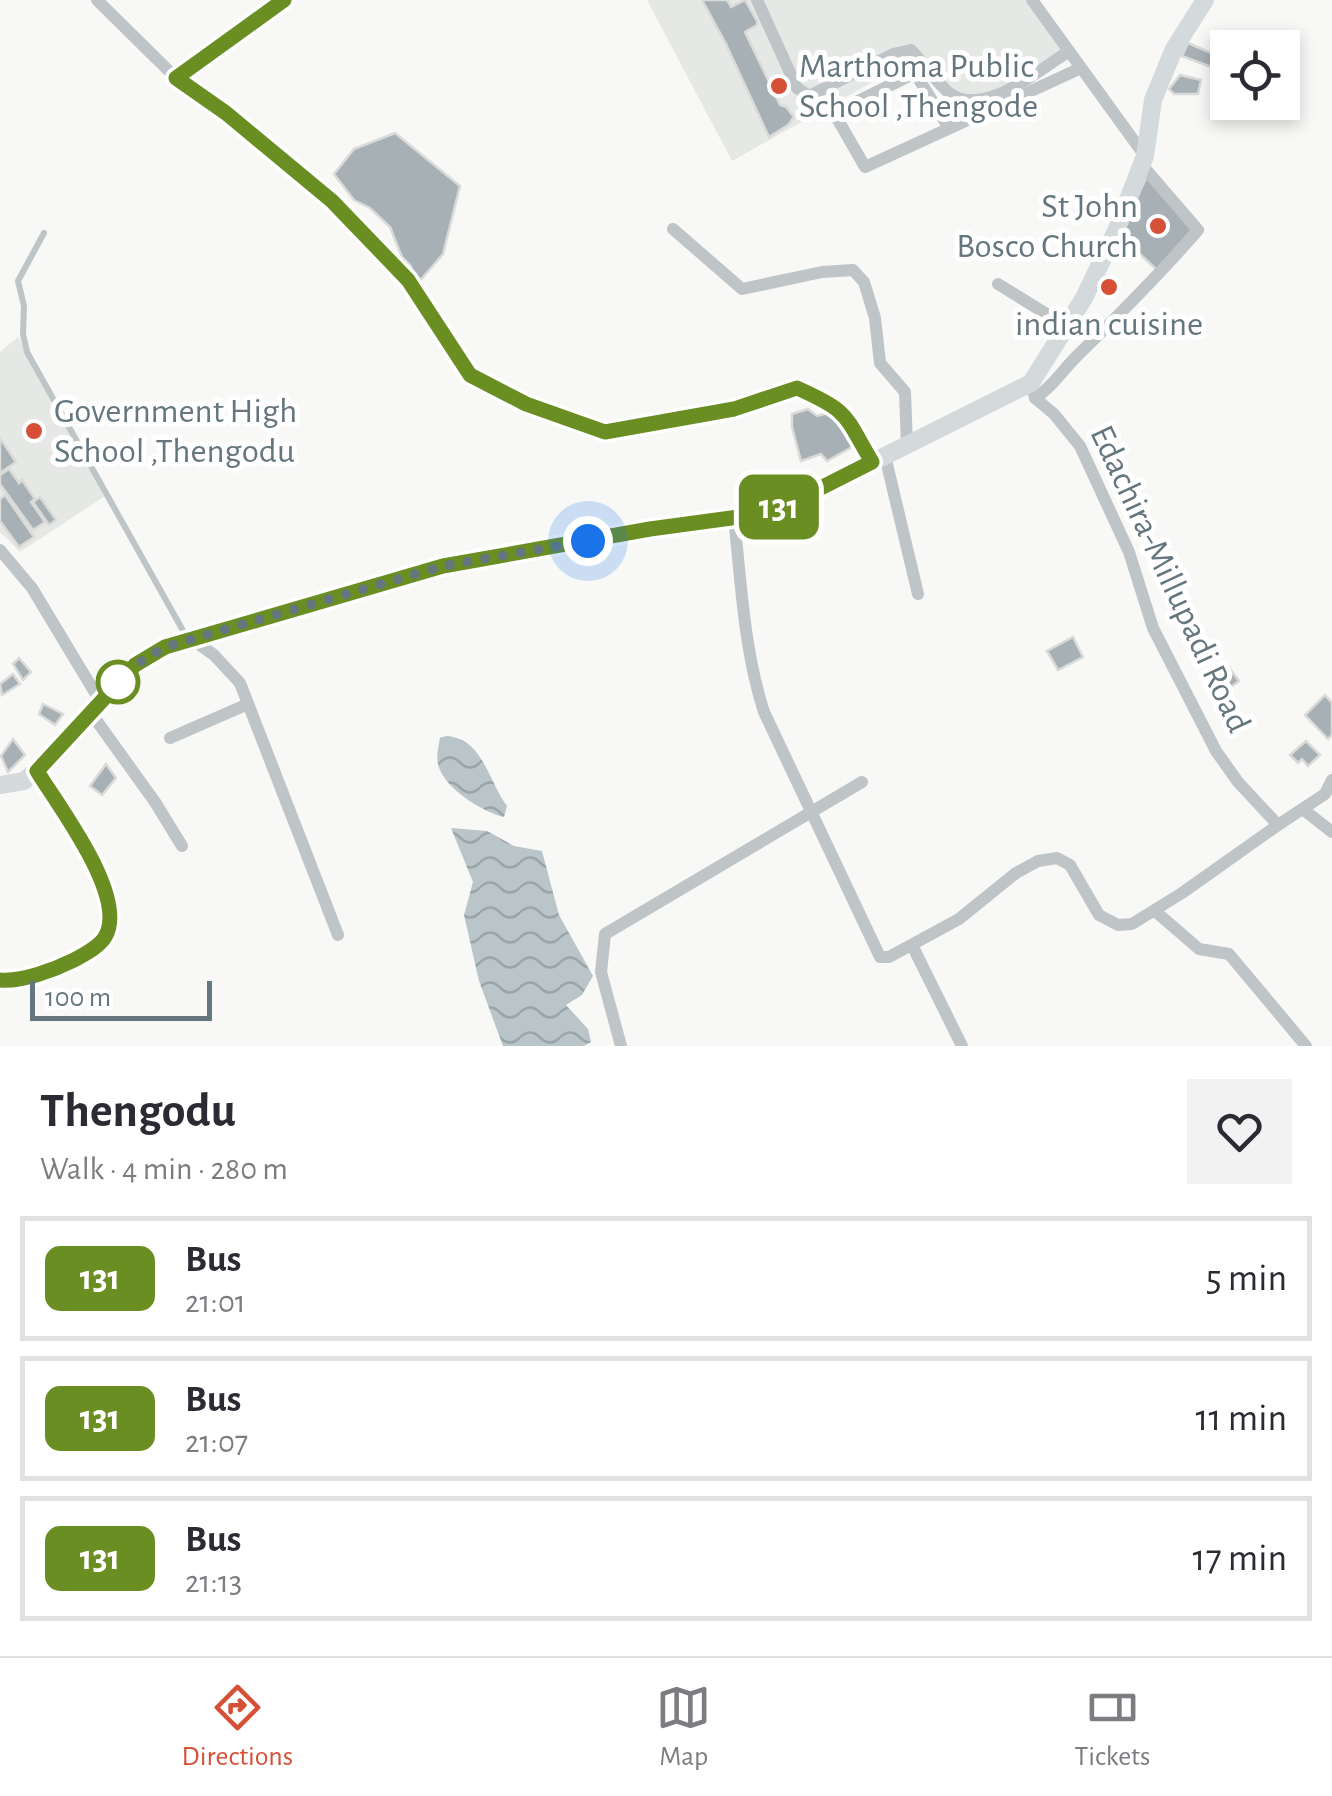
<!DOCTYPE html>
<html lang="en">
<head>
<meta charset="utf-8">
<style>
	body { margin:0; font-family:"Alegreya Sans",sans-serif; background:#f2f2f3; color:#2b2b33; height:100vh; display:flex; flex-direction:column; font-size:38px; white-space:nowrap }
	* { box-sizing:border-box; margin:0 }
	p { font-size:32px; color:#7c7c81 }
	.icon { flex:none; width:55px; height:55px; fill:none; stroke:currentColor; stroke-width:2; stroke-linecap:round; stroke-linejoin:round }
	.map { position:relative; height:1046px; overflow:hidden }
	.details { display:flex; flex-direction:column; background:#fff; flex:1 }
	.details>* { flex:none }
	.badge { padding:0 20px; border-radius:15px; font-size:35px; line-height:65px }
	.fabs { position:absolute; left:1210px; top:30px; display:grid; gap:20px }
	.fabs a { display:grid; place-items:center; width:90px; height:90px; border-radius:0px; background:#fff; box-shadow:0 5px 15px #0003; font-size:50px }
	.scale { position:absolute; left:30px; bottom:25px; width:182px; box-sizing:border-box; padding-left:10px; border:5px solid #65767e; border-top:0; font-size:28px; line-height:35px; white-space:nowrap; color:#65767e; -webkit-text-stroke:8px #fff; paint-order:stroke }
	.you { position:absolute; width:50px; height:50px; margin:-25px; border:8px solid #fff; border-radius:50%; background:#1a73e8; box-shadow:0 0 0 15px #1a73e833 }
	.map>.badge { position:absolute; translate:-50% -50%; box-shadow:0 0 0 5px #fff }
	.round { display:grid; place-items:center; flex:none; width:105px; height:105px; border-radius:0px; background:#f2f2f3 }
	.summary { display:flex; align-items:center; justify-content:space-between; height:170px; padding:0 40px }
	h1 { font-size:48px; font-weight:700; line-height:75px }
	ul { padding:0; list-style:none }
	li { display:flex; align-items:center; gap:30px; height:125px; margin:0 20px 15px; padding:0 20px; border:5px solid #e1e1e2; border-radius:0px }
	li div { flex:1 }
	li b { display:block; font-size:38px }
	li em { font-style:normal }
	li .badge { min-width:110px; font-weight:700; text-align:center }
	.menu { display:flex; justify-content:space-around; align-items:center; height:140px; border-top:2px solid #e1e1e2; background:#fff; font-size:28px; color:#7c7c81 }
	.menu a { display:grid; justify-items:center; gap:5px }
	.menu .on { color:#d65037 }
	.map>svg:first-child { display:block }
</style>
</head>
<body>
<div class="map">
<svg width="1332" height="1046" viewBox="0 0 1332 1046">
	<defs>
		<pattern id="water-waves" width="16" height="10" patternUnits="userSpaceOnUse" patternTransform="scale(2.5)"><rect width="16" height="10" fill="#b9c5c9"/><path d="M0 5q4-4 8 0t8 0" fill="none" stroke="#9aa5a8"/></pattern>
	</defs>
	<rect width="100%" height="100%" fill="#f8f8f6"/>
	<g fill="#e6e8e6">
		<path d="M647,0H1032L1073,58L962,112L910,61L732,161Z"/>
		<path d="M18,337L105,496L20,552L0,532V352Z"/>
	</g>
	<g fill="url(#water-waves)">
		<path d="M446,736C483,738 488,781 507,806L504,817C483,812 449,791 440,770C435,759 438,750 440,738Z"/>
		<path d="M451,828L487,831L514,846L542,851L559,915L593,976L582,995L566,1005L588,1029L591,1042L584,1046H503L479,981L464,915L473,882Z"/>
	</g>
	<g fill="#a7b0b4" stroke="#dadad8" stroke-width="2.5">
		<path d="M702,0H727L731,7L745,0L757,21V25L745,32L780,105L786,107L794,117L788,125L769,137L726,44Z"/>
		<path d="M1188,43L1218,56L1214,68L1182,56Z"/>
		<path d="M1180,75L1201,80L1198,94H1174L1169,89Z"/>
		<path d="M395,133L460,186L443,254L418,283L410,265L402,257L390,227L370,208L354,200L334,174L354,149Z"/>
		<path d="M1147,176L1195,230L1159,272L1120,235Z"/>
		<path d="M808,409L817,416L833,412L845,427L852,447L827,461L821,454L801,461L792,427V414Z"/>
		<path d="M0,438L16,462L0,473Z"/>
		<path d="M9,469L19,483L22,480L35,499L31,502L45,522L33,530L0,484V475Z"/>
		<path d="M5,495L34,537L19,547L0,521V499Z"/>
		<path d="M40,497L56,520L49,525L33,502Z"/>
		<path d="M1073,637L1083,657L1058,670L1047,651Z"/>
		<path d="M19,658L31,672L23,680L13,664Z"/>
		<path d="M1228,666L1239,681L1228,689L1225,684L1218,688L1211,679Z"/>
		<path d="M13,674L20,684L2,695L0,684Z"/>
		<path d="M1325,695L1332,703V735L1328,739L1305,715Z"/>
		<path d="M43,704L63,714L55,725L39,714Z"/>
		<path d="M13,739L25,755L8,772L1,756Z"/>
		<path d="M1306,741L1320,755L1308,766L1302,759L1298,763L1290,755Z"/>
		<path d="M106,764L116,778L102,795L90,786Z"/>
	</g>
	<g fill="none" stroke-linecap="round" stroke-linejoin="round">
		<g stroke="#bfc4c7" stroke-width="6">
			<path d="M44,233L18,281L24,306L23,334L27,352L186,636"/>
			<path d="M0,980C22,982 54,970 74,960C84,955 99,947 105,937C130,898 58,806 37,772"/>
		</g>
		<g stroke="#bfc4c7" stroke-width="12">
			<path d="M97,0L176,78L226,113L332,201L408,280L470,375L526,404L605,432L734,409L797,388C851,412 844,414 872,462"/>
			<path d="M757,0L797,88L809,96L893,54L911,50C924,63 934,80 948,92C982,120 1039,70 1069,51"/>
			<path d="M1032,0L1145,156"/>
			<path d="M176,78L284,0"/>
			<path d="M949,128L915,73L834,113L865,167L1081,68"/>
			<path d="M673,229L742,289L822,272L853,270L864,282L875,318L880,363L905,392L907,445"/>
			<path d="M998,284L1066,326"/>
			<path d="M1033,390L1035,398C1053,387 1063,369 1079,354C1120,314 1160,274 1198,230L1141,164"/>
			<path d="M1035,398L1054,414L1080,446L1129,552L1153,628L1216,751L1238,782L1278,825L1325,794L1332,780"/>
			<path d="M885,456L918,594"/>
			<path d="M734,517C741,583 744,650 764,712L880,957H889L959,919L1016,873L1038,861L1057,858L1070,865L1099,915L1118,925L1132,924L1182,893L1278,825"/>
			<path d="M0,550L32,588L100,701"/>
			<path d="M193,640L214,655L240,683L338,935"/>
			<path d="M91,713L155,802L182,846"/>
			<path d="M170,738L248,704"/>
			<path d="M1304,810L1332,832"/>
			<path d="M1155,911L1199,949L1229,954L1306,1046"/>
			<path d="M912,945L962,1046"/>
			<path d="M621,1046L601,972L605,934L862,782"/>
		</g>
		<path stroke="#d4d9db" stroke-width="18" d="M0,785L24,781L53,757L135,665L165,647L443,566L650,529L746,516L789,504L1031,383L1084,298L1116,231L1145,156L1153,100L1174,49L1205,0"/>
	</g>
	<g fill="none" stroke-linecap="round" stroke-linejoin="round">
		<defs>
			<path id="line" d="M0,980C22,982 54,970 74,960C85,954 99,947 105,937C129,897 58,806 37,771L135,665L165,647L443,566L650,529L746,516L789,504L872,462C844,415 851,412 797,388L734,409L605,432L526,404L470,375L408,280L332,201L226,113L176,78L284,0"/>
		</defs>
		<use href="#line" stroke="#fff" stroke-width="22"/>
		<use href="#line" stroke="#6b8e23" stroke-width="15"/>
		<path stroke="#65767e" stroke-width="10" stroke-dasharray="0 18" d="M118,682L110,690L135,665L165,647L443,566L588,541"/>
	</g>
	<g fill="#d65037" stroke="#fff" stroke-width="4">
		<circle cx="779" cy="86" r="10"/>
		<circle cx="1158" cy="226" r="10"/>
		<circle cx="1109" cy="287" r="10"/>
		<circle cx="34" cy="431" r="10"/>
	</g>
	<circle fill="#fff" stroke="#6b8e23" stroke-width="5" cx="118" cy="682" r="20"/>
	<g text-anchor="middle" dominant-baseline="central" stroke-width="10" stroke-linejoin="round" paint-order="stroke">
		<g font-size="35" fill="#65767e" stroke="#fff" text-anchor="start">
			<text x="799" y="66">Marthoma Public<tspan x="799" dy="40">School ,Thengode</tspan></text>
			<text x="1138" y="206" text-anchor="end">St John<tspan x="1138" dy="40">Bosco Church</tspan></text>
			<text x="1109" y="324" text-anchor="middle">indian cuisine</text>
			<text x="54" y="411">Government High<tspan x="54" dy="40">School ,Thengodu</tspan></text>
		</g>
		<g font-size="35" fill="#65767e" stroke="#fff">
			<text transform="translate(1170 579) rotate(65)">Edachira-Millupadi Road</text>
		</g>
	</g>
</svg>
<div class="fabs">
<a><svg class="icon" aria-label="locate" viewBox="0 0 24 24"><circle cx="12" cy="12" r="6"/><path d="M12 2v4M12 18v4M2 12h4M18 12h4"/></svg></a>
</div>
<div class="scale">100 m</div>
<div class="you" style="left:588px;top:541px"></div>
<b class="badge" style="left:779px;top:507px;background:#6b8e23;color:#fff">131</b>
</div>
<section class="details">
<div class="summary"><div><h1>Thengodu</h1><p>Walk · 4 min · 280 m</p></div><a class="round"><svg class="icon" aria-label="heart" viewBox="0 0 24 24"><path d="M12 20l-8-8c-3-5 5-10 8-4 3-6 11-1 8 4z"/></svg></a></div>
<ul>
<li><span class="badge" style="background:#6b8e23;color:#fff">131</span><div><b>Bus</b><p>21:01</p></div><em>5 min</em></li>
<li><span class="badge" style="background:#6b8e23;color:#fff">131</span><div><b>Bus</b><p>21:07</p></div><em>11 min</em></li>
<li><span class="badge" style="background:#6b8e23;color:#fff">131</span><div><b>Bus</b><p>21:13</p></div><em>17 min</em></li>
</ul>
</section>
<nav class="menu">
<a class="on"><svg class="icon" aria-label="directions" viewBox="0 0 24 24"><path d="M12 3l9 9-9 9-9-9zM9 14v-3h6M13 9l2 2-2 2"/></svg>Directions</a>
<a><svg class="icon" aria-label="map" viewBox="0 0 24 24"><path d="M3 6l6-2 6 2 6-2v14l-6 2-6-2-6 2zM9 4v14M15 6v14"/></svg>Map</a>
<a><svg class="icon" aria-label="tickets" viewBox="0 0 24 24"><path d="M3 7h18v10H3zM15 7v10"/></svg>Tickets</a>
</nav>
</body>
</html>
